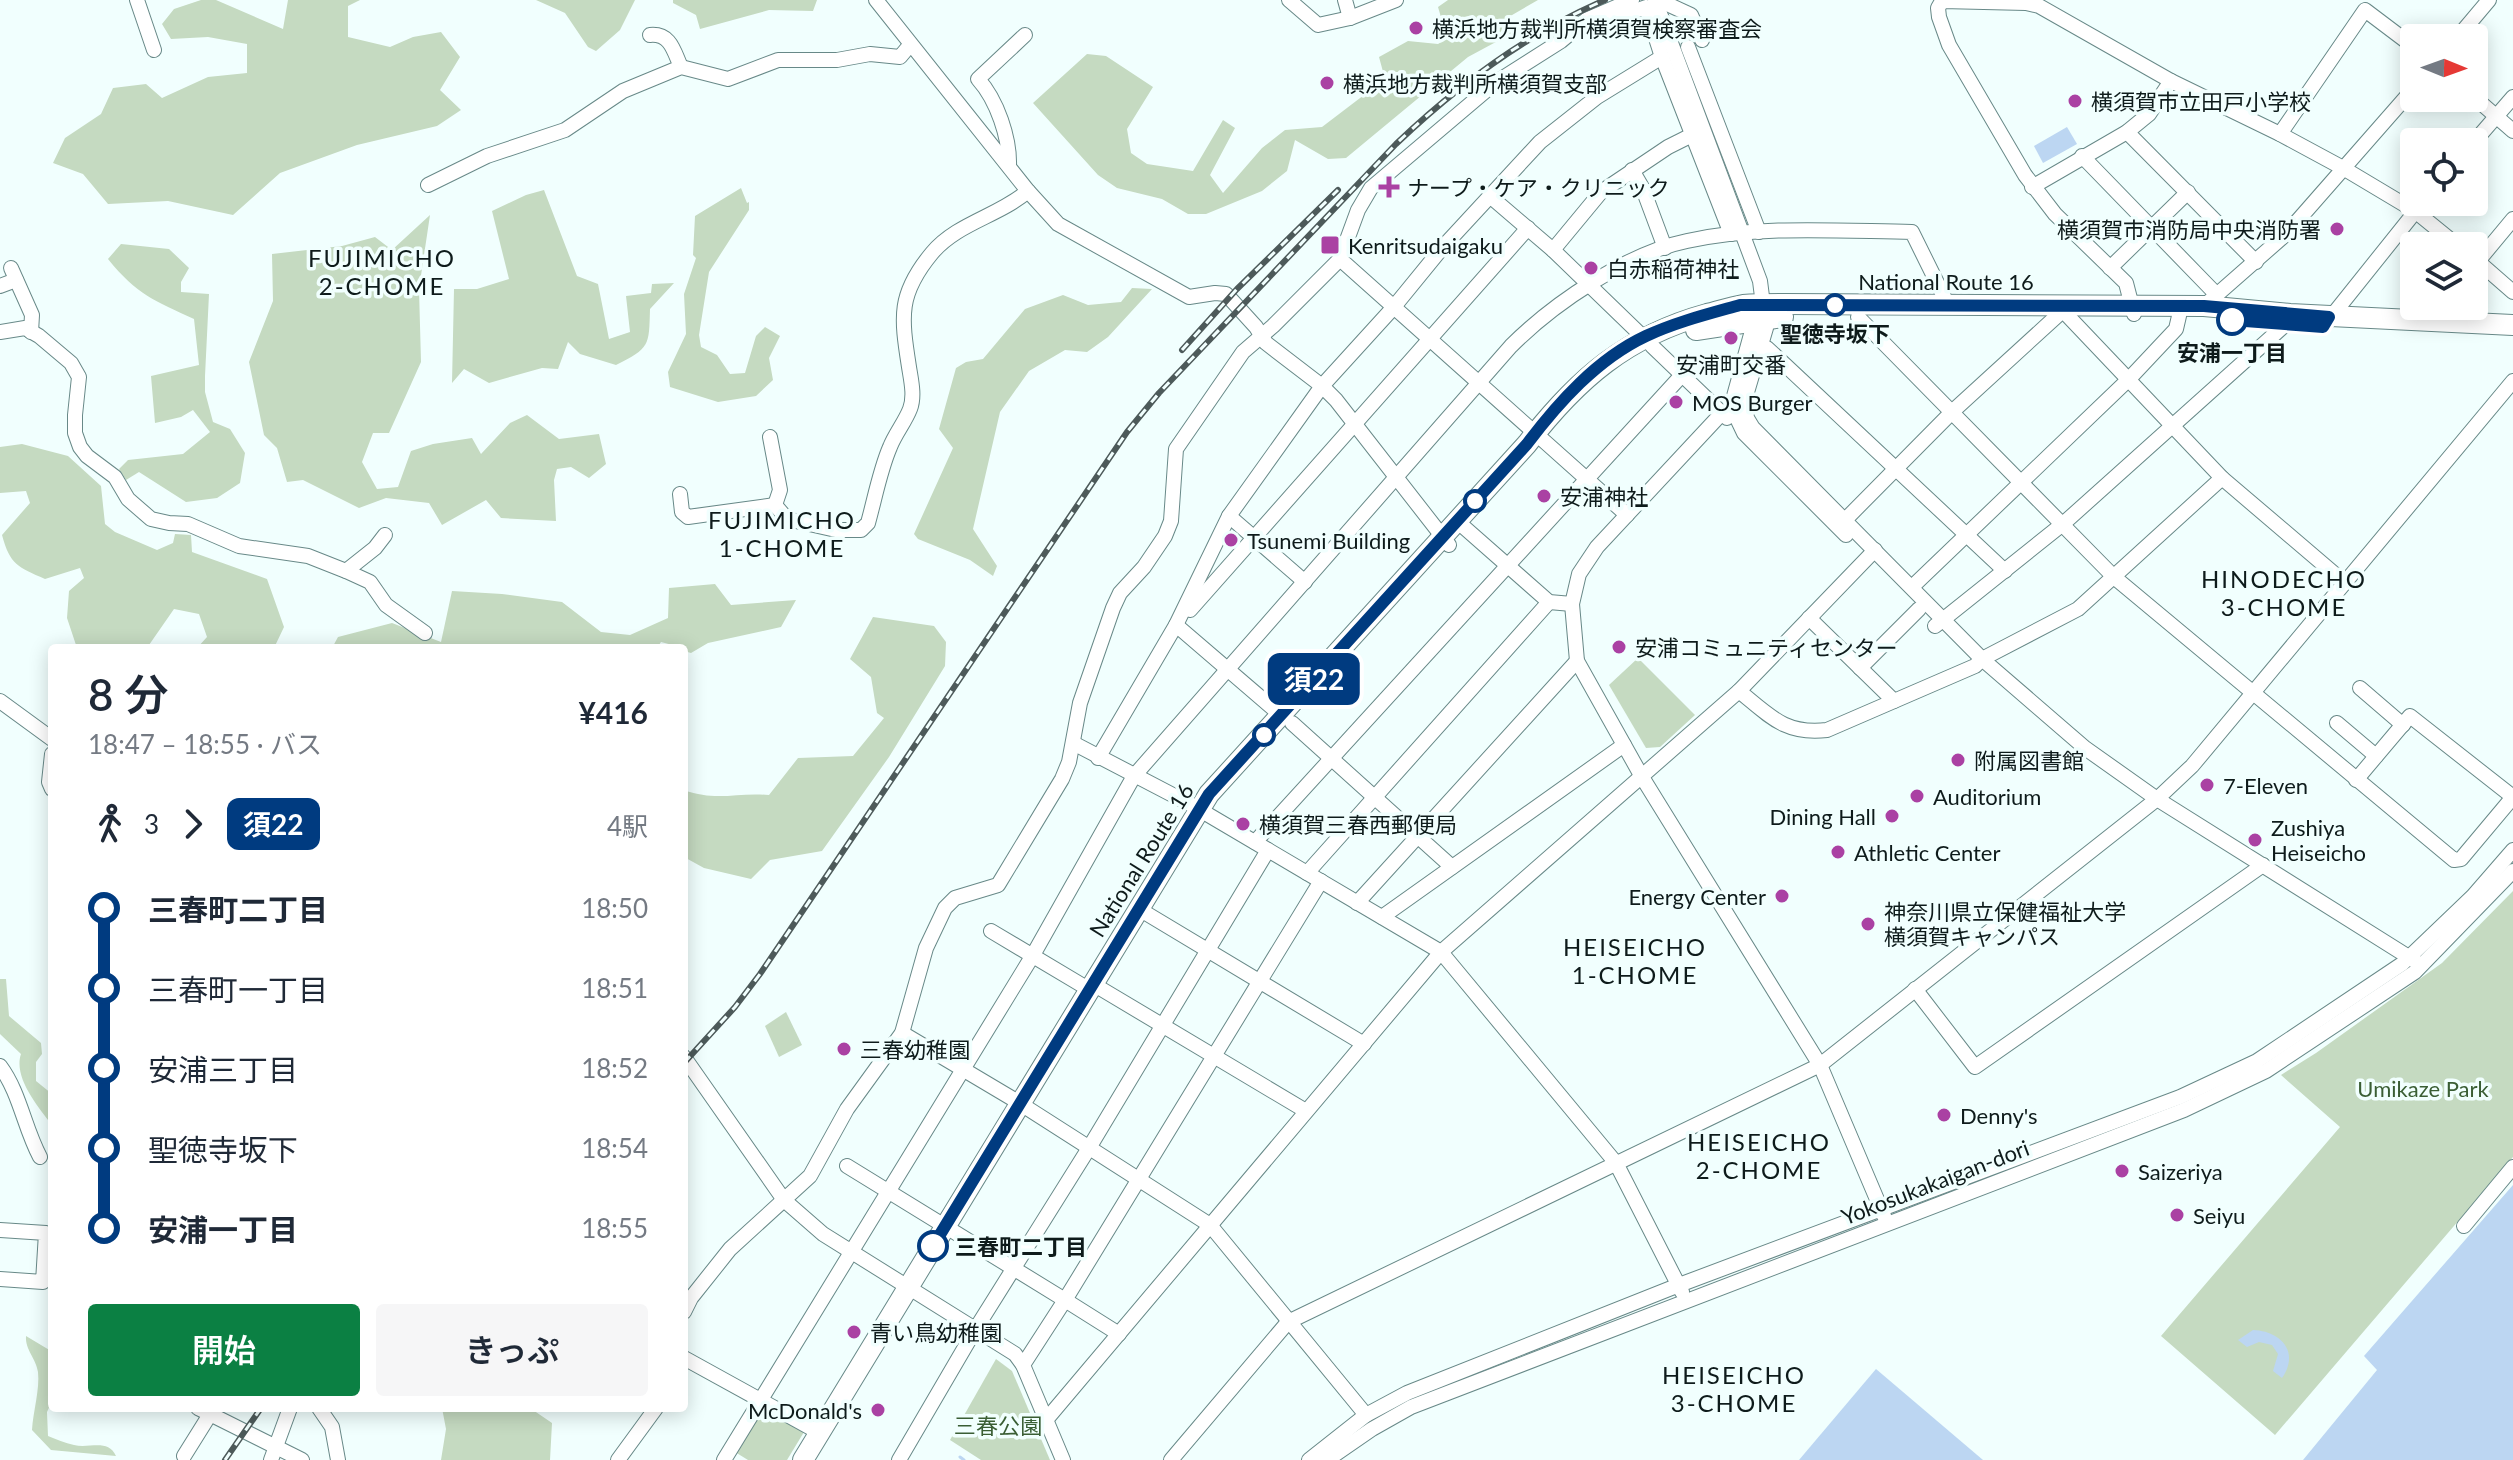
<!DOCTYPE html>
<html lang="ja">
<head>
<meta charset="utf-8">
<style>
	body { margin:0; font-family:Lato,"Noto Sans JP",sans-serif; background:#f6f6f7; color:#1f2937; height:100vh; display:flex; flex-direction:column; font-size:30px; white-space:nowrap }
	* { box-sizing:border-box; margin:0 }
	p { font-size:26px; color:#747a83 }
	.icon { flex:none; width:44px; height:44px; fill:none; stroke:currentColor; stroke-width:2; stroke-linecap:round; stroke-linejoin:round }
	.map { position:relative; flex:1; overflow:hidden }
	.panel { position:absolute; left:48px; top:644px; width:640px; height:768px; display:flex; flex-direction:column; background:#fff; border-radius:8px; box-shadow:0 4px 20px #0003 }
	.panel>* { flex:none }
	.badge { padding:0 16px; border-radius:12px; font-size:28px; line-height:52px }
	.needle { width:52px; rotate:91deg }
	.controls { position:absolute; left:2400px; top:24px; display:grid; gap:16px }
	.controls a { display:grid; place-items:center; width:88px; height:88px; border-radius:8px; background:#fff; box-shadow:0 4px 20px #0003; font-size:40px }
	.map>.badge { position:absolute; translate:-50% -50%; box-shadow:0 0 0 4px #fff }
	.legs { display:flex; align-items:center; gap:12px; height:88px; padding:0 40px; font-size:26px }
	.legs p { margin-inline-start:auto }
	.summary { display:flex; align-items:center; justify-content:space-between; height:136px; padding:0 40px }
	h1 { font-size:44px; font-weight:600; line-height:60px }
	.primary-button { display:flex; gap:16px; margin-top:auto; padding:16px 40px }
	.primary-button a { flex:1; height:92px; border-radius:8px; background:#0b8043; color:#fff; font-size:32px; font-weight:600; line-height:92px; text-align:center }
	.primary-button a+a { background:#f6f6f7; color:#1f2937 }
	ul { padding:0 40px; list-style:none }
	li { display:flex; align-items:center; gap:28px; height:80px; font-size:30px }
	li i { display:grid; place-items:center; width:12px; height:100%; margin:0 10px; background:currentColor }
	li i::after { content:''; width:20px; height:20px; margin:-10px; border:6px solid; border-radius:50%; background:#fff }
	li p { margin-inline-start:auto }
	li:first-child i { background:linear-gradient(#0000 50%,currentColor 0) }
	li:last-child i { background:linear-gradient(currentColor 50%,#0000 0) }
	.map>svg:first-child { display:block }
</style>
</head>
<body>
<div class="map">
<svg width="2513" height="1460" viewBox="0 0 2513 1460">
	<rect width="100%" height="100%" fill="#f1fffe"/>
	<g fill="#c5dac1">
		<path d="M201,0H216L283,29L288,0H360L348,6V37L390,47L413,37L441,32L460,57L440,90L461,110L437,126L357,145L280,173L233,215L168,201L108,204L83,174L53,163L65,138L101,114L113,88L146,84L162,98L208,77L247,73V44L208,37L171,39L162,24L174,9Z"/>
		<path d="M536,0H635L620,30L596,51L588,47L565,13Z"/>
		<path d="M673,0H817L813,11L769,10L700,29L696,15L673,3Z"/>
		<path d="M1448,0H1538L1500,22H1511L1520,29L1468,57L1346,158L1328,159L1295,140L1287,171L1262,191L1206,214H1188L1162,199L1117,188L1098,175L1033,103L1087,54L1106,56L1153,87L1127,129L1131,153L1147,164L1193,171L1223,120L1235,128L1210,175L1223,193L1262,148L1285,130L1322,127L1385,79L1379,57L1408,41L1438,44L1472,24L1486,23L1482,19L1445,31L1438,7Z"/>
		<path d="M741,188L747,203L749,202V210L709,272L699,335L701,347L717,355L730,374L745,373L756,336L765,327L780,336L769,358L773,380L756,396L718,402L670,387L668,372L686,334L684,294L696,258L693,255L695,216Z"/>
		<path d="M544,190L577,276L598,284L609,339L630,332L626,296L651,293L652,284L674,283L650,309C649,346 650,348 616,365L580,354L568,342L558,369L542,368L489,383L464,369L452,383L454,289H477L509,279L492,211L526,195Z"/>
		<path d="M430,215L419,289L421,362L389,433H373L362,462L377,489L398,487L411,451L433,444L472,438L481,454L510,423L527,415L559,439L599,434L606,464L589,478L571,467L557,469L554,480L556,521L501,518L486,500L442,525L429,503L386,498L359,508L303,480L287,482L277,448L264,435L249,362L273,301L272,254L342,246L375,237L392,250Z"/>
		<path d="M121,244L169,249L189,268L181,282V292L209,294L205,376V392L213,422L230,429L245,453L240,483L217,498L186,502L139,472L126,480L119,469L128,460L183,454L210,432L193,410L181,417L155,423L151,376L199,365L194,319C155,301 137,295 108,259Z"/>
		<path d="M1132,288L1152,289L1108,337L1087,352L1065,350L1029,371L1000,412L973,529L997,566L993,576L970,560L918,539L914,534L953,448L939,429L956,368L966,362L983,359L1025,309L1063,295L1088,305L1121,302Z"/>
		<path d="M22,444L68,456L101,486L105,524L115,532L157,550L173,543L175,534L191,535L192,552L267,579L284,627L274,648H197L207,637L199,614L174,609L149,645L138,648H77L67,618L69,591L84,578L80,568L45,579C18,567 10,565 2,535L30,503L26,491L0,493V447Z"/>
		<path d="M715,584L731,605L796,600L781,627L708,643L691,653L684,651V648L661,642L657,648H332L338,637L392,623L441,642L452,591L502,594L562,602L601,632L630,635L668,618L669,588Z"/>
		<path d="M873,617L934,626L946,642L945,666L889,757L822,851L770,860L751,879L704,868L684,857V790C717,802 736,792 769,795L798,758L853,756L884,718L877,713L871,677L850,659Z"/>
		<path d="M1638,658L1695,715L1660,747L1646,748L1609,685Z"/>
		<path d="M2513,891V1157L2275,1435L2161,1336L2340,1127L2281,1075L2316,1053L2442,963Z"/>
		<path d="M0,979H6L9,1016L41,1043L42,1054L36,1062V1081L52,1094V1125C38,1107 13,1077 21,1054L0,1034Z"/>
		<path d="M786,1012L802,1045L779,1057L765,1026Z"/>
		<path d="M26,1336L51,1351L52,1401L47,1412L48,1436C56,1439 65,1443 74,1445C89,1449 108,1438 116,1456L51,1450L32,1430C33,1412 40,1389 38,1372C36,1358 25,1350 26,1336Z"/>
		<path d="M996,1359L1012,1371L1050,1460H981L950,1440Z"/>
		<path d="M762,1407L804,1432L787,1460H748L735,1452Z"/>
		<path d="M442,1408H530L552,1423L550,1460H441L446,1429Z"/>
	</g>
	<g fill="#bcd6f2">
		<path d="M2067,127L2077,144L2043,163L2034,146Z"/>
		<path d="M2513,1185V1460H2303L2377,1370L2364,1356Z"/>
		<path d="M2253,1330C2281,1331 2300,1352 2282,1378L2273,1371L2278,1354L2272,1345L2259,1342L2247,1347L2238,1340Z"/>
		<path d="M1876,1369L1983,1460H1799Z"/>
	</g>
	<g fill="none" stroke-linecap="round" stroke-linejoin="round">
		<path stroke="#bcd6f2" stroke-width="3" d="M960,1457L964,1460"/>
		<defs>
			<g id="minor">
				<path d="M137,0L154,50"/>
				<path d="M876,0L1028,191L1058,224L1189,297L1215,293L1226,294L1256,327L1266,343L1322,386L1336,400L1449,545"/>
				<path d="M1289,0L1318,25L1350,18L1396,0"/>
				<path d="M1345,0L1350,18"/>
				<path d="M1655,0L1760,281L1766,328L1745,399L1747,418L1753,428L1982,659L2085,748L2157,799L2415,961"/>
				<path d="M1667,4L1691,15L1702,40"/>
				<path d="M1600,23L1646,7L1662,57L1731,234"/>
				<path d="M650,35C671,33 674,52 681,67"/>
				<path d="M2457,38L2489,0"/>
				<path d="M1688,47L1759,232"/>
				<path d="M2474,97L2513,131"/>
				<path d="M2127,132L2256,262"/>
				<path d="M2280,134L2365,10L2414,47"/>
				<path d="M2474,142L2513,97"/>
				<path d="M2082,156L2217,295"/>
				<path d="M1009,166C1010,138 997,100 978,79L1025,35"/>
				<path d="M1632,170L1643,189L1665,248"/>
				<path d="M428,185L487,156L565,130L623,91L681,67L728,79L778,60H837L870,54L900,57L910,45"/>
				<path d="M2032,187L2127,132L2149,114L2171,81"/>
				<path d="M1491,197L1553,250L1643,337"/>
				<path d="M1553,250L1601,192L1668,147L1694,134"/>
				<path d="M2474,258L2513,292"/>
				<path d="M1340,259L1627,515"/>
				<path d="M2474,266L2513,219"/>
				<path d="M11,268L32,315L31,332"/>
				<path d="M2110,268L2188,192"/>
				<path d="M0,286L16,280"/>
				<path d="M2204,306L2286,234L2414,88"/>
				<path d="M2134,314L2126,283L2055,214L2025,175L1949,45L1939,17L1938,8L1942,1L2026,3L2039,6L2171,81L2280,134L2343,168L2415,211L2458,246"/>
				<path d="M2067,315L2222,478L2344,582"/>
				<path d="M1756,316L1734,396V412L1744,433L1846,535"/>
				<path d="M1858,317L2114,577L2454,860L2461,859L2513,797"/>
				<path d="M2431,321L2441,306"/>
				<path d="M2323,327L2423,202"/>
				<path d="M0,332L25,328L39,336L71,363L79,377L75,415V433L80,447L87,456L115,477L128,499L151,519L169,523L188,524L239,546L308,556L346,571L370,582L386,605L425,633"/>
				<path d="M1754,345L1767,348L2005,571"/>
				<path d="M1652,346L1727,418"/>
				<path d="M1741,415L1734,412L1722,413L1597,547L1579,574L1572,604L1577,661L1642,777L1820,1065L1884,1216"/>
				<path d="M770,437L780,490L775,505"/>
				<path d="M680,494L682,512L688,517L775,505"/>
				<path d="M775,505L787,519L836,530H861L868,523C875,498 880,470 890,447C895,434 905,422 910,409C915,396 911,380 909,367C901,316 898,294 932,253C957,223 999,216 1028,191"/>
				<path d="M1229,516L1305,582"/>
				<path d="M1845,520L1953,411L2058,315"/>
				<path d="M1457,521L1549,602L1572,604"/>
				<path d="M346,571L375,548L385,535"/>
				<path d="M1912,587L2129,379L2176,329L2179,316"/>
				<path d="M1190,610L1528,228"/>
				<path d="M1809,618L1894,701"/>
				<path d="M1176,625L1282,716"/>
				<path d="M1935,626L2064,523L2286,324L2290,314"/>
				<path d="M1860,668L1919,609"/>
				<path d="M2360,688L2403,725"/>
				<path d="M1739,691C1770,716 1785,735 1827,730L1975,666L1982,659L2078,609L2222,478"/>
				<path d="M0,701L52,739"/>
				<path d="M1292,723L1452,867"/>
				<path d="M2337,723L2376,756"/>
				<path d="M1073,743L1190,804L1441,952L1616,1163L1682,1292"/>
				<path d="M52,754L49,782L52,789"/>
				<path d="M1098,758L1176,625L1229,516L1322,386L1393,308L1442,248L1540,142L1597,97L1662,57"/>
				<path d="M2356,780L2410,716L2513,797"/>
				<path d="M1255,842L1682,375"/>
				<path d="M1307,873L1549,602"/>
				<path d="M1357,903L1577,661"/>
				<path d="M1139,909L1364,1044"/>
				<path d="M1382,917L1624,745"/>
				<path d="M991,931L1090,990"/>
				<path d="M1093,984L1306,1111"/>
				<path d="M1915,989L1975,1067L2263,865"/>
				<path d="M902,1033L1013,1099L1210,1225L1366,1415"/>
				<path d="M684,1057L784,1200L823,1234L1015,1354L1023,1365L1063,1460"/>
				<path d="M0,1066C20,1093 24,1127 40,1157"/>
				<path d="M847,1166L1065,1300L1023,1365"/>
				<path d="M2464,1226L2513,1167"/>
				<path d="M0,1230L46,1233L43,1282L0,1279"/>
				<path d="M684,1312L691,1298L730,1249L810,1176L847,1109L902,1033L926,948L945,908L955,898L998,885L1062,779L1069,762L1080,703L1113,608L1120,593L1144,567L1165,536L1171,521L1176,449L1243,352L1273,326L1340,259L1358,210L1371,188L1495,83L1561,41L1586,20L1632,0"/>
				<path d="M1119,1334L1065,1300L1321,881"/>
				<path d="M684,1358L820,1433"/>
				<path d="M198,1408L302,1460"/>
				<path d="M319,1408L332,1427L338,1460"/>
				<path d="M1046,1420L1441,952L1739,691L1875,550"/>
				<path d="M184,1456L214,1408"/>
				<path d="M271,1460L290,1408"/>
				<path d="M618,1460L656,1408"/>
				<path d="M724,1460L1033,955L1134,776L1511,346C1554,303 1628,253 1687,241C1760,225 1838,231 1912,232L1948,305"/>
				<path d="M899,1460L975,1330L1089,1148L1268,850"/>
				<path d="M1171,1460L1288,1322L1820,1065L2157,799L2192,766L2513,381"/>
				<path d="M1309,1460L1366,1415L1407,1393L1679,1285L2180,1097L2257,1061L2402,964L2473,896L2513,850"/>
				<path d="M1327,1460L1372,1429L1411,1407L2184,1110L2266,1071L2415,972L2513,871"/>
			</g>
			<g id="highway">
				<path d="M1696,330L1783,317"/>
				<path d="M803,1460L1209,794L1527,444C1577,379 1627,336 1707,314C1719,311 1731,307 1743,305C1757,304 1771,304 1786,304L2204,306L2290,314L2513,325"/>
			</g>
		</defs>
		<use href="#minor" stroke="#688988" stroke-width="16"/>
		<use href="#highway" stroke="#688988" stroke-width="22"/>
		<use href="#minor" stroke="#fff" stroke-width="14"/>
		<use href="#highway" stroke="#fff" stroke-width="20"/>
		<defs>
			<g id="rail">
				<path d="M1182,350L1237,289L1338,190"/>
				<path d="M684,1063L735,1007L760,974L1127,432L1159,393L1396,144C1458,85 1526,34 1605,0"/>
				<path d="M225,1460L261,1408"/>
			</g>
		</defs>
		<use href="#rail" stroke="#4d5a5a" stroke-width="6"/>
		<use href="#rail" stroke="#f1fffe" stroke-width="3" stroke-dasharray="9" stroke-linecap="butt"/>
	</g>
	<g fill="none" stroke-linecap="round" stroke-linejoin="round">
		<defs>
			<path id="line-1" d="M933,1246L1209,794L1527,444C1558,403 1597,359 1646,336C1676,322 1708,314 1740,305L2204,306L2329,317L2323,327L2232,320"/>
		</defs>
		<use href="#line-1" stroke="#fff" stroke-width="18"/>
		<use href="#line-1" stroke="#003b80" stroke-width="12"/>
	</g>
	<g fill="#aa41a3" stroke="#f1fffe" stroke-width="3">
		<circle cx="1416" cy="28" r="8"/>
		<circle cx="1327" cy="83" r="8"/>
		<circle cx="2075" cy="101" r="8"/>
		<path d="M1385 175h8v8h8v8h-8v8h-8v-8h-8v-8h8z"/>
		<circle cx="2337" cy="229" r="8"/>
		<rect x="1320" y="235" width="20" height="20" rx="4"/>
		<circle cx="1591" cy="268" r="8"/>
		<circle cx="1731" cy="338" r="8"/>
		<circle cx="1676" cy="402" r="8"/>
		<circle cx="1544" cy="496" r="8"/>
		<circle cx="1231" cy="540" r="8"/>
		<circle cx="1619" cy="647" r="8"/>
		<circle cx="1958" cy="760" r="8"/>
		<circle cx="2207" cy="785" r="8"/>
		<circle cx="1917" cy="796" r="8"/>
		<circle cx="1892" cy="816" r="8"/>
		<circle cx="1243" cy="824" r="8"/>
		<circle cx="2255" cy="840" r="8"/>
		<circle cx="1838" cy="852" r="8"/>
		<circle cx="1782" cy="896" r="8"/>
		<circle cx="1868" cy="924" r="8"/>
		<circle cx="844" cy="1049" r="8"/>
		<circle cx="1944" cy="1115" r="8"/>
		<circle cx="2122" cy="1171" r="8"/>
		<circle cx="2177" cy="1215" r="8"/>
		<circle cx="854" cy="1332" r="8"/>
		<circle cx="878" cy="1410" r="8"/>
	</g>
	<g fill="#fff" stroke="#003b80" stroke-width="4">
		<circle cx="1835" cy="305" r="10"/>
		<circle cx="2232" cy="320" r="14"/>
		<circle cx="1475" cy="501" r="10"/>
		<circle cx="1264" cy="735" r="10"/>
		<circle cx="933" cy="1246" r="14"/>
	</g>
	<g text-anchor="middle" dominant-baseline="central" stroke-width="7" stroke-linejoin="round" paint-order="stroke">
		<g font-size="22" fill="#0e1b1b" stroke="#f1fffe" text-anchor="start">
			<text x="1432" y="28">横浜地方裁判所横須賀検察審査会</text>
			<text x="1343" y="83">横浜地方裁判所横須賀支部</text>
			<text x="2091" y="101">横須賀市立田戸小学校</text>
			<text x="1407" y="187">ナープ・ケア・クリニック</text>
			<text x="2321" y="229" text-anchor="end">横須賀市消防局中央消防署</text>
			<text x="1348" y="245">Kenritsudaigaku</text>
			<text x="1607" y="268">白赤稲荷神社</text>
			<text x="1731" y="364" text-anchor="middle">安浦町交番</text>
			<text x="1692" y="402">MOS Burger</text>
			<text x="1560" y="496">安浦神社</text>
			<text x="1247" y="540">Tsunemi Building</text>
			<text x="1635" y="647">安浦コミュニティセンター</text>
			<text x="1974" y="760">附属図書館</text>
			<text x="2223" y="785">7-Eleven</text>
			<text x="1933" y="796">Auditorium</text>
			<text x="1876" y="816" text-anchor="end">Dining Hall</text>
			<text x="1259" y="824">横須賀三春西郵便局</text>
			<text x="2271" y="827">Zushiya<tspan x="2271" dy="25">Heiseicho</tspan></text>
			<text x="1854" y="852">Athletic Center</text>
			<text x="1766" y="896" text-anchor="end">Energy Center</text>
			<text x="1884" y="911">神奈川県立保健福祉大学<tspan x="1884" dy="25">横須賀キャンパス</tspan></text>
			<text x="860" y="1049">三春幼稚園</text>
			<text x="1960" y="1115">Denny's</text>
			<text x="2138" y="1171">Saizeriya</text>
			<text x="2193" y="1215">Seiyu</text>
			<text x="870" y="1332">青い鳥幼稚園</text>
			<text x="862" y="1410" text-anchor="end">McDonald's</text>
		</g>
		<g font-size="22" fill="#0e1b1b" stroke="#f1fffe">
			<text x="1946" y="281">National Route 16</text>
			<text transform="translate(1141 860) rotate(-58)">National Route 16</text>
			<text transform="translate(1935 1182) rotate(-21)">Yokosukakaigan-dori</text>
		</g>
		<g font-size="22" font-weight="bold" fill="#0e1b1b" stroke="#f1fffe">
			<text x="1835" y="333">聖徳寺坂下</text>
			<text x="2232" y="352">安浦一丁目</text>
			<text x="955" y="1246" text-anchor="start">三春町二丁目</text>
		</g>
		<g font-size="22" fill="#3a5e34" stroke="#f1fffe">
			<text x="2423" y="1088">Umikaze Park</text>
			<text x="998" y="1425">三春公園</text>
		</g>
		<g font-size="24" letter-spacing="2" fill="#0e1b1b" stroke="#f1fffe">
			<text x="382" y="257">FUJIMICHO<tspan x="382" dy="28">2-CHOME</tspan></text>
			<text x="782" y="519">FUJIMICHO<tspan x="782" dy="28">1-CHOME</tspan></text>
			<text x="2284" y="578">HINODECHO<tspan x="2284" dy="28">3-CHOME</tspan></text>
			<text x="1635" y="946">HEISEICHO<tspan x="1635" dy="28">1-CHOME</tspan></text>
			<text x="1759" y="1141">HEISEICHO<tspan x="1759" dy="28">2-CHOME</tspan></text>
			<text x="1734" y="1374">HEISEICHO<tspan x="1734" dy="28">3-CHOME</tspan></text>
		</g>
	</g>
</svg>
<div class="controls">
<a><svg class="needle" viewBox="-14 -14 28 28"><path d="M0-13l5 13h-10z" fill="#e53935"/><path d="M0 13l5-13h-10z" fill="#747a83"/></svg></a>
<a><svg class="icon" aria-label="locate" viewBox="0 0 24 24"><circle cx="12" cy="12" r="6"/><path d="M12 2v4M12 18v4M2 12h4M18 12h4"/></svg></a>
<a><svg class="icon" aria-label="layers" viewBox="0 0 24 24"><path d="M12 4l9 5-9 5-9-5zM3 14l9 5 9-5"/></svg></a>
</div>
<b class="badge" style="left:1314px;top:679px;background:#003b80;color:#fff">須22</b>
<section class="panel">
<div class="summary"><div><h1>8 分</h1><p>18:47 – 18:55 · バス</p></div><b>¥416</b></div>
<div class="legs"><svg class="icon" aria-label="walk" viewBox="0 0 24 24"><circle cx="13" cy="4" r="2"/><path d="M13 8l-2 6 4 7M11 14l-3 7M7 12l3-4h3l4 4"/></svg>3<svg class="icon" aria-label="forward" viewBox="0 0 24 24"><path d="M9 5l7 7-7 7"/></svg><b class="badge" style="background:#003b80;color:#fff">須22</b><p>4駅</p></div>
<ul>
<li><i style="color:#003b80"></i><b>三春町二丁目</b><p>18:50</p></li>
<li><i style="color:#003b80"></i><span>三春町一丁目</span><p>18:51</p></li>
<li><i style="color:#003b80"></i><span>安浦三丁目</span><p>18:52</p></li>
<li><i style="color:#003b80"></i><span>聖徳寺坂下</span><p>18:54</p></li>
<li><i style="color:#003b80"></i><b>安浦一丁目</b><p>18:55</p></li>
</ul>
<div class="primary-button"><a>開始</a><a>きっぷ</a></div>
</section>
</div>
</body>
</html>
